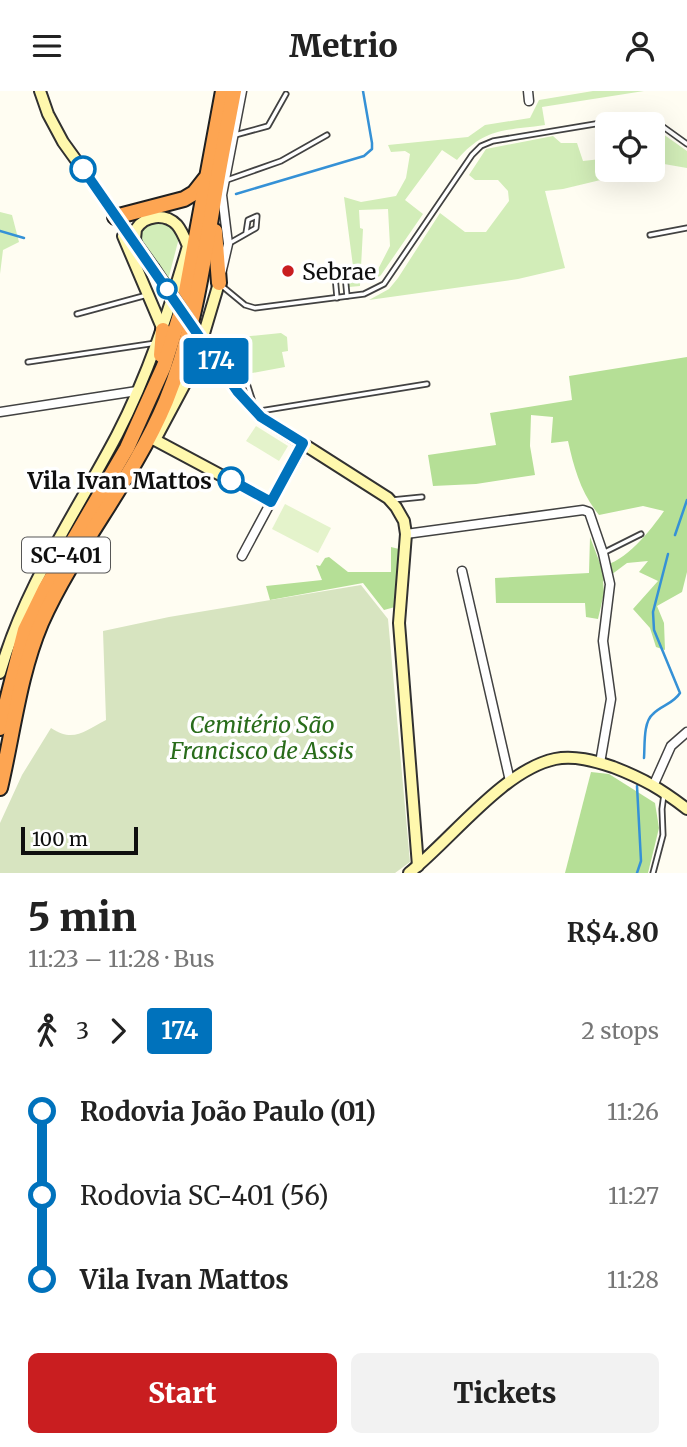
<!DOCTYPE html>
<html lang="en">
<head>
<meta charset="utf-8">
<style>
	body { margin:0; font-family:Merriweather,serif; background:#f2f2f2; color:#222; height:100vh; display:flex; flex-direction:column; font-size:26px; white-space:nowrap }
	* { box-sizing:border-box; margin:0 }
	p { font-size:23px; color:#767676 }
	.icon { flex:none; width:38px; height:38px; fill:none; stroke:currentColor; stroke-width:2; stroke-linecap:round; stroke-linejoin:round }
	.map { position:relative; height:782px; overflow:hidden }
	.panel { display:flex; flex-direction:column; background:#fff; flex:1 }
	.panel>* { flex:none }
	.badge { padding:0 14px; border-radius:5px; font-size:24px; line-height:46px }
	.controls { position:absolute; left:595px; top:21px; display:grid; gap:14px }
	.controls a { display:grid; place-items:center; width:70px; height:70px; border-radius:10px; background:#fff; box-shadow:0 7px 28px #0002; font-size:35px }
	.scale { position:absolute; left:21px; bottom:18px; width:117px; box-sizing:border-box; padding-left:7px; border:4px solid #0f0f0f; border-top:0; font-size:19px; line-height:24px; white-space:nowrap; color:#0f0f0f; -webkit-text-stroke:5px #fff; paint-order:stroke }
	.map>.badge { position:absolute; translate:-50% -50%; box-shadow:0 0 0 4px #fff }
	.legs { display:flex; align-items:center; gap:10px; height:77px; padding:0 28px; font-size:23px }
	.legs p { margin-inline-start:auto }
	.overview { display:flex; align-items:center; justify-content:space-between; height:119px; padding:0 28px }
	h1 { font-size:38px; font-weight:800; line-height:52px }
	.button { display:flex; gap:14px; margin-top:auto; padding:14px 28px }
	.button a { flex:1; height:80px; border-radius:10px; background:#c91e20; color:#fff; font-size:28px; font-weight:800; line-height:80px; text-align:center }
	.button a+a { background:#f2f2f2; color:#222 }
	ul { padding:0 28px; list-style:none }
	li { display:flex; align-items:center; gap:24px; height:84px; font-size:26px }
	li i { display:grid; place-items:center; width:10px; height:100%; margin:0 9px; background:currentColor }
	li i::after { content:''; width:18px; height:18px; margin:-9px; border:5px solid; border-radius:50%; background:#fff }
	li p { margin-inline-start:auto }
	li:first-child i { background:linear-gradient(#0000 50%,currentColor 0) }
	li:last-child i { background:linear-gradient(currentColor 50%,#0000 0) }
	header { display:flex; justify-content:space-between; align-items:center; height:91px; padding:0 28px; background:#fff; font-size:32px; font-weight:800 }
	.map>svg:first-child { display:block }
</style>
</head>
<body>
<header><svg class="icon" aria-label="menu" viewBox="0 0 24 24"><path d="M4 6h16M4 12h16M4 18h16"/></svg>Metrio<svg class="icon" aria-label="person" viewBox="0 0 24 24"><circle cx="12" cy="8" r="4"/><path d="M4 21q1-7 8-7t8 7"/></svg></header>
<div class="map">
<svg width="687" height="782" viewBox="0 0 687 782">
	<rect width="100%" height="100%" fill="#fffdf2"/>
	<g fill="#d2edb8">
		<path d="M593,0H644L542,16L545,34C505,40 485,36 457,69L442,59L405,109L423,123L381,184L371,192L390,155L388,118L359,119L360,137L363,138L360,195L349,196L348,184L354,183L344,106L361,111L396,105L406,87L410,63L405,60L391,61L388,54L468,46L485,34L530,27L539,9Z"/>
		<path d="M653,36L687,60V77L664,73L653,77Z"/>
		<path d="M553,45L561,52H577L583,70L601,68L602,74L607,73V79H649L646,86L638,80L563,98L545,100L565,177L518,188L369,209L389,198L398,187L440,122L465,141H486L509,110L508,100L498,89H475L469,84L486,58Z"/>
		<path d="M0,121L12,124L19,151L3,159L0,183Z"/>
		<path d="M157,131L172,136L179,147L168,189C157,175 132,154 143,135Z"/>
		<path d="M281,242L287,246L288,260L282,261L285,276L247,283L230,247Z"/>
	</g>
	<g fill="#b5df96">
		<path d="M687,266V481L682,501L657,515L664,532L665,559L656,556L650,537L633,518L658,490L639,481L648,470L627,472L603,490L604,502L598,528L586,526L585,512H496L495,487L589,482L590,446L601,475C625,472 651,439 664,420L643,415L599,424C581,402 574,377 568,350L551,352L553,326L531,324L530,355L535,384L476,393L433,395L428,364L496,354L490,322L572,309L569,285Z"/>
		<path d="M391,456L399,458L395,516L384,519L363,492L270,509L266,495L322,489L316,474L320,475L325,467L329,466L348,481H391Z"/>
		<path d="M591,681L609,683L655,712L659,737L648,782H565Z"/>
	</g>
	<path fill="#d7e4c0" d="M361,494L388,528L410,771L395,782H0V732L22,684L51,637C74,652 84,640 106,629L103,540L169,526Z"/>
	<g fill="#e4f3cb">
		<path d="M256,335L288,355L279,370L246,350Z"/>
		<path d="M285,413L331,437L318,462L272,438Z"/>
	</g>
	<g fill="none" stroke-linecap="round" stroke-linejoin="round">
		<g stroke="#3591d6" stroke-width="2.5">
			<path d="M236,103L364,65L372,58V52L363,0"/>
			<path d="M0,140L24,147"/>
			<path d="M675,444L687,409"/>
			<path d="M644,667C645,654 643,631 653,623C662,614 673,613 680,602L654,539L653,521L668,463"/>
			<path d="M637,782L641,770L637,695"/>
		</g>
		<defs>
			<g id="lane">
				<path d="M235,44L268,35L286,3"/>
				<path d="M227,89L281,70L327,44"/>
				<path d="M650,144L687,137"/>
				<path d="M228,153L256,137L257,125L248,129L246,142"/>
				<path d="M345,184L347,205"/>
				<path d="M335,185L337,207"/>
				<path d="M222,195L245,214L255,217L364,203L384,193L472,64L481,55L493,50L637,26L655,30L687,53"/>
				<path d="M77,223L147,204"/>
				<path d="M28,271L156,252"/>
				<path d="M246,289L254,314"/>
				<path d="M260,320L427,293"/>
				<path d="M392,409L422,406"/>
				<path d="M605,461L641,443"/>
				<path d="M653,782L663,744L662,718L664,703"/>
			</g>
			<g id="street">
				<path d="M528,0L529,10"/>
				<path d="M222,179L228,153L222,104L242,0"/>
				<path d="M0,321L137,300"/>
				<path d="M406,443L583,419L589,421L603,462L610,493L603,550L611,608L600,672"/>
				<path d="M242,465L271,411"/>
				<path d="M462,480L510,690"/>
				<path d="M654,693L671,655L687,641"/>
			</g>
			<g id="secondary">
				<path d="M40,0L48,23L63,51L153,176"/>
				<path d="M123,145L163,239"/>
				<path d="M219,192L194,276L155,349L271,411L303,353"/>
				<path d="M218,273L237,300L261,326L388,407L396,416L404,430L406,443L399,532L418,775"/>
				<path d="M0,582C24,496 76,422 117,344C148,284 169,220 188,155C185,148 182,140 177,134C165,122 145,124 136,138L135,148L137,156"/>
				<path d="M409,782C451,749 503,679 555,668C574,664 595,670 613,676C644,688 661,698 687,718"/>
			</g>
			<g id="highway">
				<path d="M115,126L184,108L194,102L205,88"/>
				<path d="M215,140L219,192"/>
				<path d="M161,264L163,239"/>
				<path d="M0,637L25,539L45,498L127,357L164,275L184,211L223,0"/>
				<path d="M0,697C13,642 19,584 41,532C76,454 133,389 166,310C193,244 201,185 213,115C219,76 227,38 234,0"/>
			</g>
		</defs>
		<use href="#lane" stroke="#424242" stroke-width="7"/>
		<use href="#street" stroke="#424242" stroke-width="11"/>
		<use href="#secondary" stroke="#313131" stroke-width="14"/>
		<use href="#highway" stroke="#202020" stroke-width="18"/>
		<use href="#lane" stroke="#fff" stroke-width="3.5"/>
		<use href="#street" stroke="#fff" stroke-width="8"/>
		<use href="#secondary" stroke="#fff8ad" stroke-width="10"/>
		<use href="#highway" stroke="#fda552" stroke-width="14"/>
		<defs>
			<path id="secondary-bridge" d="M153,176L218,273"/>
		</defs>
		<use href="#secondary-bridge" stroke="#313131" stroke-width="14" stroke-linecap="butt"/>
		<use href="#secondary-bridge" stroke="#fff8ad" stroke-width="10"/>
	</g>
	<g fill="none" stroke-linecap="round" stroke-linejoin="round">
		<defs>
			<path id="line-1" d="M83,78L237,300L261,326L303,352L271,411L231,389"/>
		</defs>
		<use href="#line-1" stroke="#fff" stroke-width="16"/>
		<use href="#line-1" stroke="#0072bc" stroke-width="10"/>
	</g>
	<g fill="#fff" stroke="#0072bc" stroke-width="3.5">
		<circle cx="83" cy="78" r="12"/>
		<circle cx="167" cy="198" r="9"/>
		<circle cx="231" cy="389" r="12"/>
	</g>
	<circle fill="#c91e20" stroke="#fff" stroke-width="2.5" cx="288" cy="180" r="7"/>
	<g text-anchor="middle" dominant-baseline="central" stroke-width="7" stroke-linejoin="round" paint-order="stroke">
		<rect fill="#fff" stroke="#575757" stroke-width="2" x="22" y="446.5" width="88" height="35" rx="5"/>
		<g font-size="21" font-weight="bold" fill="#0f0f0f">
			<text x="66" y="464">SC-401</text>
		</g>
		<g font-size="23" fill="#0f0f0f" stroke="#fff" text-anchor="start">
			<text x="302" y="180">Sebrae</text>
		</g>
		<g font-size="23" font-weight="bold" fill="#0f0f0f" stroke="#fff" text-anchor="end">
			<text x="212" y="389">Vila Ivan Mattos</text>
		</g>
		<g font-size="23" font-style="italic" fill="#296c1b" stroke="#fff">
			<text x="262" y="633">Cemitério São<tspan x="262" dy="26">Francisco de Assis</tspan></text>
		</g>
	</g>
</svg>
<div class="controls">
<a><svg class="icon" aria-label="locate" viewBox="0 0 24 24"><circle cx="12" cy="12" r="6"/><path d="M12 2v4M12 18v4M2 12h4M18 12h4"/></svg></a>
</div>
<div class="scale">100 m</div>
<b class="badge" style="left:216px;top:270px;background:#0072bc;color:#fff">174</b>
</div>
<section class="panel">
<div class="overview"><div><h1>5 min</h1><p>11:23 – 11:28 · Bus</p></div><b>R$4.80</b></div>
<div class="legs"><svg class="icon" aria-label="walk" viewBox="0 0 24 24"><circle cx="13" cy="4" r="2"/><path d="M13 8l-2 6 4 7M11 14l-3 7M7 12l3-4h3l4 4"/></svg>3<svg class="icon" aria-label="forward" viewBox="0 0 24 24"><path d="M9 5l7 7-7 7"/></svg><b class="badge" style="background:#0072bc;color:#fff">174</b><p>2 stops</p></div>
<ul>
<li><i style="color:#0072bc"></i><b>Rodovia João Paulo (01)</b><p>11:26</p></li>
<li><i style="color:#0072bc"></i><span>Rodovia SC-401 (56)</span><p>11:27</p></li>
<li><i style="color:#0072bc"></i><b>Vila Ivan Mattos</b><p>11:28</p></li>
</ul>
<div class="button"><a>Start</a><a>Tickets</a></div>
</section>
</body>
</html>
